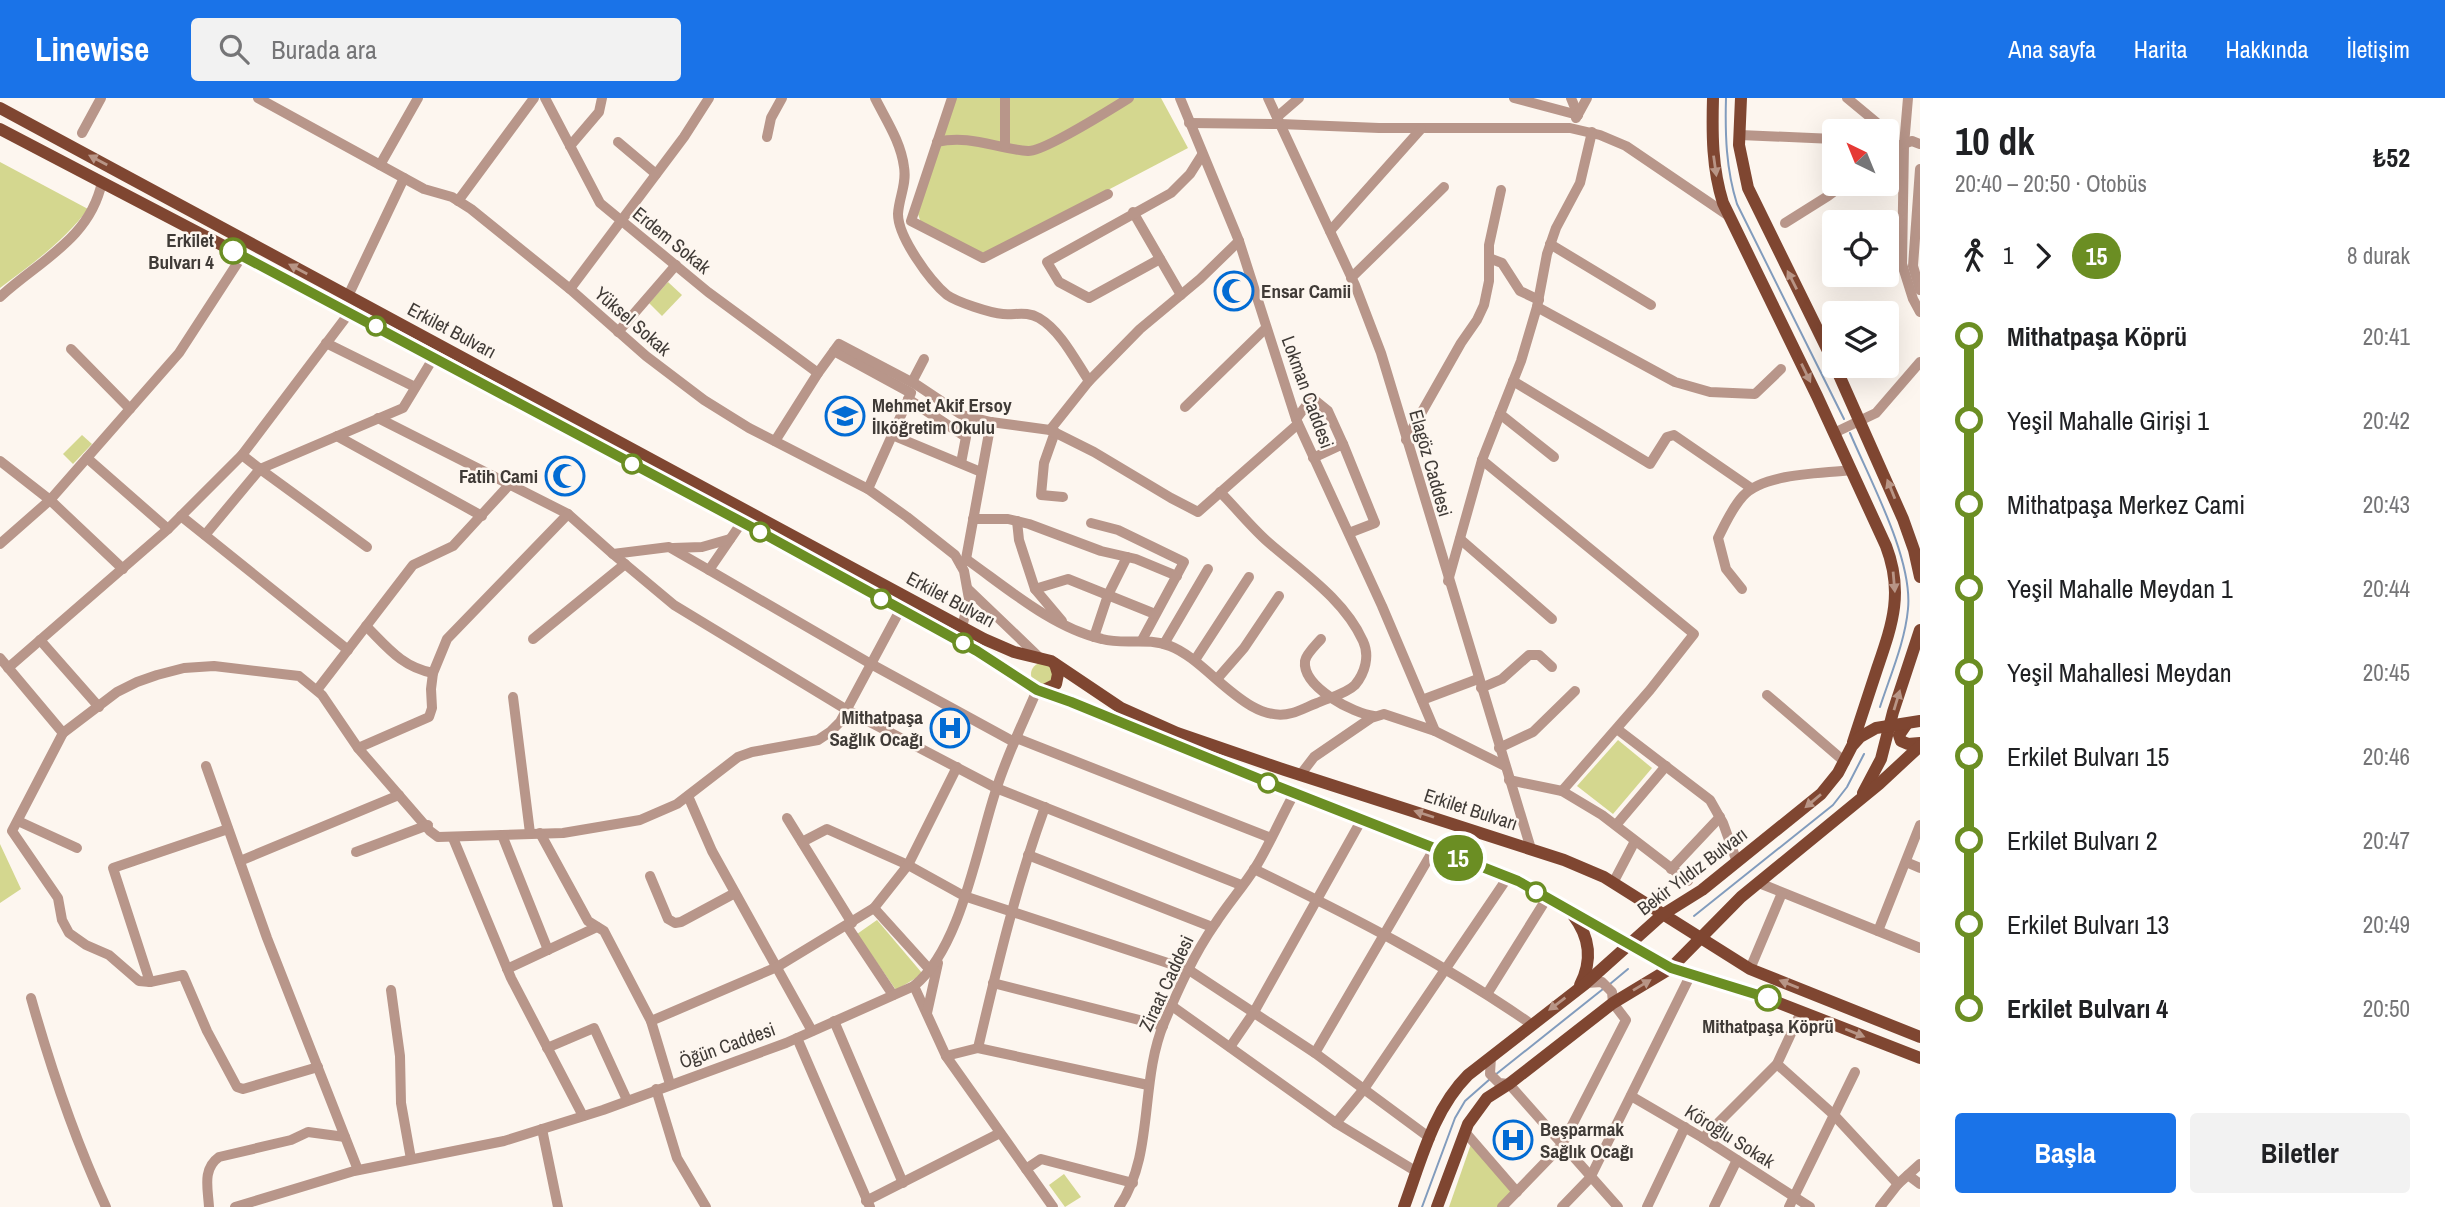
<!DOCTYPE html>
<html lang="tr">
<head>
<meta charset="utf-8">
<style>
	body { margin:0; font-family:"Archivo Narrow",sans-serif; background:#f2f2f2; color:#202124; height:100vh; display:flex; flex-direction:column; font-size:26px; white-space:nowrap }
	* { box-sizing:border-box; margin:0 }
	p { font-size:23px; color:#757577 }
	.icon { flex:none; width:38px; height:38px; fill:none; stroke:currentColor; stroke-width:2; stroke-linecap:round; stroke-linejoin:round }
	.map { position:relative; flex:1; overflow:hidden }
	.panel { display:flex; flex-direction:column; background:#fff; width:525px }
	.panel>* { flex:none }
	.badge { padding:0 14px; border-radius:23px; font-size:24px; line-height:46px }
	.needle { width:46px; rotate:317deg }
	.tools { position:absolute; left:1822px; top:21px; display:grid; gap:14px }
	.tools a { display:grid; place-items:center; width:77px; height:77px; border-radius:7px; background:#fff; box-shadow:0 7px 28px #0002; font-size:35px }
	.map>.badge { position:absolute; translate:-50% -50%; box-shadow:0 0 0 4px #fff }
	.legs { display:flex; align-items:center; gap:10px; height:77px; padding:0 35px; font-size:23px }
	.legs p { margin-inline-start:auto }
	.summary { display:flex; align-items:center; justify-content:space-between; height:119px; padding:0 35px }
	h1 { font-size:38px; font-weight:700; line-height:52px }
	.cta { display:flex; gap:14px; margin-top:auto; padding:14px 35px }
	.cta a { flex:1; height:80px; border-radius:7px; background:#1a73e8; color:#fff; font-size:28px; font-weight:700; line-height:80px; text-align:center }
	.cta a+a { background:#f2f2f2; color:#202124 }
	ul { padding:0 35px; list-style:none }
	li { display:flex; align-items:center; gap:24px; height:84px; font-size:26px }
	li i { display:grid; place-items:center; width:10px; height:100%; margin:0 9px; background:currentColor }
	li i::after { content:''; width:18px; height:18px; margin:-9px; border:5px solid; border-radius:50%; background:#fff }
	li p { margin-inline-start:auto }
	li:first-child i { background:linear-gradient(#0000 50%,currentColor 0) }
	li:last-child i { background:linear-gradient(currentColor 50%,#0000 0) }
	header { display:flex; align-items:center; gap:42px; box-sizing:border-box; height:98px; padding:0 35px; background:#1a73e8; color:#fff }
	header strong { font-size:33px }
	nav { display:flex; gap:38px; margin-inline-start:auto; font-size:24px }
	.search { width:490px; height:63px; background:#f2f2f2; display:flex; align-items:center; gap:18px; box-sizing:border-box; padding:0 24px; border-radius:7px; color:#757577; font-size:26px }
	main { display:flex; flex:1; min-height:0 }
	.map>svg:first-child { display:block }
</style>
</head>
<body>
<header>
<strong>Linewise</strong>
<div class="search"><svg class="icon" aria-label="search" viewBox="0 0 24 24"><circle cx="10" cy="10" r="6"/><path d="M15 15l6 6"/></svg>Burada ara</div>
<nav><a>Ana sayfa</a><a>Harita</a><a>Hakkında</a><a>İletişim</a></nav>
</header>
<main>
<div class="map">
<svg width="1920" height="1109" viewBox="0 0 1920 1109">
	<rect width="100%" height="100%" fill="#fdf6ef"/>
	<g fill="#d4d78f">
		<path d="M954,0H1161L1188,50L990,154L980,155L921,125L918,116Z"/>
		<path d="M0,64L88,111C64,143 32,166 0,190Z"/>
		<path d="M668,184L682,197L662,218L649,205Z"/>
		<path d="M82,337L92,346L73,366L63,356Z"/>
		<circle cx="1042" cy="576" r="11"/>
		<path d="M1618,642L1652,670L1613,716L1577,688Z"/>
		<path d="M0,746L21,791L0,805Z"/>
		<path d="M877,822L922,875L916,880L896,892L857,836Z"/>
		<path d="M1471,1046L1517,1093L1501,1109H1449Z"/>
		<path d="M1064,1076L1081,1099L1065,1109L1049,1087Z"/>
	</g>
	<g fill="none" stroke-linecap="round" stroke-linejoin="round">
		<g stroke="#829cbd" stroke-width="2">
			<path d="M1726,0C1725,36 1726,71 1737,106L1844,321"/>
			<path d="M1850,335C1870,382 1913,461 1908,511C1905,544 1890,578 1880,609"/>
			<path d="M1694,818L1833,707L1847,689L1864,656"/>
			<path d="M1610,886L1628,871"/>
			<path d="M1495,977L1603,891"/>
			<path d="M1422,1109L1455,1020L1465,1003L1490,981"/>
		</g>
		<g stroke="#b8968a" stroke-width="10">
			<path d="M258,0L424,91L452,99L471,111L570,191L646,258L704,302L749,330L868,391L907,419L955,457L964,473L969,501L962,529"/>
			<path d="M545,0L600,105L708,194L818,275"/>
			<path d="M875,0C886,22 901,44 904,69C907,86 899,99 898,116C898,139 930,183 947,197C957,204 990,215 1003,216C1016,217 1027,213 1039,220C1061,233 1075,262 1089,283"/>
			<path d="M952,0L911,123L983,160L1108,96"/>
			<path d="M1180,0L1239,143L1296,321L1382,508L1435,633"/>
			<path d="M1268,0L1355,187L1381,255L1531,751"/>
			<path d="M1514,0L1578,17"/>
			<path d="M1571,0L1578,17"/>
			<path d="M1847,0L1876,24L1880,33"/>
			<path d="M1908,0L1904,47L1902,166L1913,201L1920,214"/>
			<path d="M1277,19L1299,0"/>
			<path d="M1576,20L1587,0"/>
			<path d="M1189,25L1280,26L1379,30H1570L1600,37L1626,48L1729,118"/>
			<path d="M82,35L101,0"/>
			<path d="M1740,37L1834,41"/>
			<path d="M767,39L771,20L782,0"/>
			<path d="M618,44L656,76"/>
			<path d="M937,44C970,36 997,51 1028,53C1043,54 1113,10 1129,0"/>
			<path d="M1886,46L1892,50L1912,43L1920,46"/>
			<path d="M570,48L599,14L602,0"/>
			<path d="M1005,48V0"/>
			<path d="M380,67L418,0"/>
			<path d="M1920,71L1913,168L1920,192"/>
			<path d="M458,103L534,0"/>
			<path d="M1133,114L1181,197"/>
			<path d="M1785,125L1828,98L1844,86"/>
			<path d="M1330,133L1421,31"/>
			<path d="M1550,146L1651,207"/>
			<path d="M1489,160L1502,165L1520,193L1539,202"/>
			<path d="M1160,161L1089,200L1059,184L1047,164L1171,95L1190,76L1202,57"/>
			<path d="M1351,180L1444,89"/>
			<path d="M570,191L684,39L709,0"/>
			<path d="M348,198L404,80"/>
			<path d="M0,199C39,163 90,141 102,84"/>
			<path d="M1537,209L1675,284L1710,294L1755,296L1781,271"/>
			<path d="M618,234L676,167"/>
			<path d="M326,245L415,289"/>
			<path d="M71,251L130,311"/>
			<path d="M834,253L911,295L868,391"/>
			<path d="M1513,283L1650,366L1667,339L1674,337L1751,390"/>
			<path d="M912,284L924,261"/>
			<path d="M908,301L966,339L961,365"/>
			<path d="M1185,309L1266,230"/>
			<path d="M1500,316L1554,359"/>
			<path d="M378,320L568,416L613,456L669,449L709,472L742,424"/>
			<path d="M1296,321L1312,300L1328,313L1343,346"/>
			<path d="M1050,332L1089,283L1140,231L1200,181L1239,143"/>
			<path d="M1055,334L1044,365L1041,397L1063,399"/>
			<path d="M1834,335L1876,315L1920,264"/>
			<path d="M892,337L981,374"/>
			<path d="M337,338L482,418"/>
			<path d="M1406,342L1461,245L1477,222L1484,207L1489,183V147L1501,92"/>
			<path d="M775,343L818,275L839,246L917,287L962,317L991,324L1050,332L1094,354L1171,400L1198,414L1298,326"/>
			<path d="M242,357L260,371L403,310L434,259"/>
			<path d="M87,360L168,431"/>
			<path d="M1313,360L1343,346L1375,425L1349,435"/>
			<path d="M1482,362L1694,536L1650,592L1562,693"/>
			<path d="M0,363L50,402L123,471"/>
			<path d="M181,418L348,552"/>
			<path d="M973,421H1008L1029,426L1101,453L1136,461L1177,478"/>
			<path d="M1017,423L1019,442L1035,491L1062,523"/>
			<path d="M1091,425L1118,432L1184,464L1142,542"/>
			<path d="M205,437L260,371L367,449"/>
			<path d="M1460,441L1552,521"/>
			<path d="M0,446L50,402L179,255L242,158"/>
			<path d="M673,450L702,449L730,441"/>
			<path d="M613,456L674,507L847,612L996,690L1241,787"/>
			<path d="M966,461L991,324"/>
			<path d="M961,467L966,461C1007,490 1053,530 1102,541C1125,547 1147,539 1170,548C1208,562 1247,628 1292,615C1300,613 1309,608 1317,605C1328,600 1346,596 1355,587C1365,575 1370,558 1363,543C1344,501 1301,473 1268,444C1251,429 1236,410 1220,394"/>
			<path d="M709,472L871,566L1014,644"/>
			<path d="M1448,483L1482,362L1521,263L1537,209L1547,156L1556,130L1580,85L1592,34"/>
			<path d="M968,491L1040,560"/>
			<path d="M1035,491L1068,481L1155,516"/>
			<path d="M1742,491L1726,471L1718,440C1725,426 1732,410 1743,398C1764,375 1820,376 1851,372"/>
			<path d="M366,528C388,550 402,569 433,575"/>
			<path d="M1094,539L1108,497L1127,459"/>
			<path d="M533,541L625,466"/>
			<path d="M1321,541C1316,547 1306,556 1305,563C1302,589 1354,616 1374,618"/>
			<path d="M40,542L99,609"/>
			<path d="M1164,546L1208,471"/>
			<path d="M0,560L63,635L117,594L137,584L157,577L184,570L214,568L299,578L322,597L358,650L430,733L438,739L563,735L640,722L677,706L738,659L752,654L818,642L830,634L840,624L900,512"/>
			<path d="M1195,562L1249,479"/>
			<path d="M8,570L168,431L242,357L350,214"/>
			<path d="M1217,581L1244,550L1279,498"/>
			<path d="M1481,590L1502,581L1529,557H1539L1552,569"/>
			<path d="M317,592L413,467L453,448L510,386"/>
			<path d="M1767,597L1845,664"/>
			<path d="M513,599L530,735"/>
			<path d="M1422,602L1478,581"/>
			<path d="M1617,631L1710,702L1723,725L1737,764"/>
			<path d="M63,635L12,733L58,800L62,822L69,835L86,847L109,857L139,883L150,884L183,877L207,933L237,989L243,991L318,969"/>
			<path d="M1016,640L1271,740"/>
			<path d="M358,650L429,619L432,610L431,591L433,575L447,541L568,416"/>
			<path d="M1499,650L1533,634L1575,593"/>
			<path d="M206,668L267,840L358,1072"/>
			<path d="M1301,676L1314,659L1371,620L1384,616L1435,633L1505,668"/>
			<path d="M1509,682L1562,693L1602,717L1688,783"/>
			<path d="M688,698L712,753L812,933"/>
			<path d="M787,720L852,825"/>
			<path d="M18,723L77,750"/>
			<path d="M1616,727L1666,668"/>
			<path d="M540,735L588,823L604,833L651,923L670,986"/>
			<path d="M502,737L548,852"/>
			<path d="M453,740L511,880L583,1018"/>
			<path d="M802,744L827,731L908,767L964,798L1189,872L1315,955L1430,1040"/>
			<path d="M356,754L428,727"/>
			<path d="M1028,757L1212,829"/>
			<path d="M240,763L399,697"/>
			<path d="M1906,764L1920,770"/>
			<path d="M1254,771C1349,817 1445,866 1531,926"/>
			<path d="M1671,771L1720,719"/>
			<path d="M650,778L668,821L675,825L681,824L735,795"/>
			<path d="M1613,785L1635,743"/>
			<path d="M1759,785L1920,850"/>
			<path d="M874,810L930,872"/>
			<path d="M847,828L893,897"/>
			<path d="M1878,833L1920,727"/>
			<path d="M507,871L597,829"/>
			<path d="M1750,871L1782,795"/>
			<path d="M150,884L113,770L228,731"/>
			<path d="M993,885L1163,928"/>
			<path d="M914,888L946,958L1053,1109"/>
			<path d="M391,892L400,958L401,1005L411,1061"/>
			<path d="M1487,896L1547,800"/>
			<path d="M31,900C51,971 75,1042 106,1109"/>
			<path d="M1172,908L1336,1025L1417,1074"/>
			<path d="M927,915L938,865"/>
			<path d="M651,923L777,869L874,810L908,767L957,669"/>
			<path d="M834,923L903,1085"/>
			<path d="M797,940L870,1109"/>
			<path d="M1230,949L1254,914L1362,721"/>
			<path d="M547,950L594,930L627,1002"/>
			<path d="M978,950C997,869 1016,788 1045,709"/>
			<path d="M1315,955L1434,751"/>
			<path d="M946,958L978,950L1148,987"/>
			<path d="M1491,959L1490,976L1499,985L1509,986L1618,1109"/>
			<path d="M1777,966L1834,1017L1898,1086"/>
			<path d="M656,991L677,1060L706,1109"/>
			<path d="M1631,998L1703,1040L1810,1109"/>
			<path d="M1336,1025L1364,991L1508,779"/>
			<path d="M542,1031L558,1109"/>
			<path d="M1465,1034L1517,1094"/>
			<path d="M1703,1040L1777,966L1801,914"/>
			<path d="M1026,1071L1041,1061L1133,1085"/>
			<path d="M1908,1077L1920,1086"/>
			<path d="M866,1103L1000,1035"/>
			<path d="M209,1109C208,1091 202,1071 219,1059L291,1042L308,1034L345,1039"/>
			<path d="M235,1109L354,1073L504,1043L603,1012L786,945L914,888C961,850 977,749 996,692C1007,657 1023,625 1037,592"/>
			<path d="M1119,1109C1155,1056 1139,985 1164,925C1178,892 1194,856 1215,826C1227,807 1243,789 1255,770C1270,746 1281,719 1295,694"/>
			<path d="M1502,1109L1562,1047L1626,922L1613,905L1612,894L1602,884L1586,885"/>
			<path d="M1562,1109L1590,1080L1691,876"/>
			<path d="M1647,1109L1685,1029"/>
			<path d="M1714,1109L1737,1062"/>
			<path d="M1789,1109L1855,974"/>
			<path d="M1880,1109L1898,1086L1920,1066"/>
		</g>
		<g stroke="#7f4631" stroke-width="12">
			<path d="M1713,0C1712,36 1712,70 1723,105L1817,298L1886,448C1904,495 1892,527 1877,571C1869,596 1861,620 1853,644"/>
			<path d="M1741,0L1739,47L1748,90L1834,265"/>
			<path d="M0,10L984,541L1014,554L1051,563L1121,610L1177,635L1285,672L1564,762L1604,779L1750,871L1920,939"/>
			<path d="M0,31L350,214L755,431L977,553L1037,592L1071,604L1279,689L1518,784L1671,870L1756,896L1920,960"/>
			<path d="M1835,268L1903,421L1914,452L1920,479"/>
			<path d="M1042,593L1056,586L1058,576L1055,566"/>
			<path d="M1906,627L1899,637L1901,643L1908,646L1920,645"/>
			<path d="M1863,695L1881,661L1893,614L1920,532"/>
			<path d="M1573,817C1590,839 1593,862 1580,887"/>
			<path d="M1404,1109C1421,1063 1433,1012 1468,977L1585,886L1662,817L1702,792L1821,696L1838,675L1852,648L1860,639L1876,630L1920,623"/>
			<path d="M1437,1109L1468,1026L1487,1000L1509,986L1613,905L1671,870L1741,799L1879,686L1920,648"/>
		</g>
	</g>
	<defs><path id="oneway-solid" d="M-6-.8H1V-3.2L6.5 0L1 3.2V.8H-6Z" transform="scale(1.75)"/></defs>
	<g fill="#b89586">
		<use href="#oneway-solid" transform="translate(98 62) rotate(-152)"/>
		<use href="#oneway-solid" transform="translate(1715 68) rotate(82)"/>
		<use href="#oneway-solid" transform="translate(298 171) rotate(-152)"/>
		<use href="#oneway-solid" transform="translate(1792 182) rotate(-117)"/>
		<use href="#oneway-solid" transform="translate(1806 275) rotate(64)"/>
		<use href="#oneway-solid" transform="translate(1891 391) rotate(-112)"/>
		<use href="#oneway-solid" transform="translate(1894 484) rotate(85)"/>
		<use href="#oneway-solid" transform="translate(1897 602) rotate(-73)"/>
		<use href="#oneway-solid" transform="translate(1813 703) rotate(140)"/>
		<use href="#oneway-solid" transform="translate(1424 716) rotate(-162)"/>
		<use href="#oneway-solid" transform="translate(1789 886) rotate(-158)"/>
		<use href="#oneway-solid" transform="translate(1642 887) rotate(-31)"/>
		<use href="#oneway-solid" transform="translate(1557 906) rotate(143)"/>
		<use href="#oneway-solid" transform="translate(1855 935) rotate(22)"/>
	</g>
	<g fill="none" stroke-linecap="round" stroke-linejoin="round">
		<defs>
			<path id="line-1" d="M233,153L755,431L977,553L1037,592L1071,604L1279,689L1518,783L1671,870L1768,900"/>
		</defs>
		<use href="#line-1" stroke="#fff" stroke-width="16"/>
		<use href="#line-1" stroke="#6b8e23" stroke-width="10"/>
	</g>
	<defs>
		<symbol id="mosque-ring" viewBox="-11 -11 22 22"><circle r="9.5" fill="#fdf6ef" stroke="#026bd3" stroke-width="1.5"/><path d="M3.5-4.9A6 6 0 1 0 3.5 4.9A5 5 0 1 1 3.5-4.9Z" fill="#026bd3"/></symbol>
		<symbol id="school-ring" viewBox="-11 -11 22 22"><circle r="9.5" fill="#fdf6ef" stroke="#026bd3" stroke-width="1.5"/><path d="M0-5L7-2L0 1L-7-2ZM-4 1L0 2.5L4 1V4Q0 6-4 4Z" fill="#026bd3"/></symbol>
		<symbol id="hospital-ring" viewBox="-11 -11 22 22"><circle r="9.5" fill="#fdf6ef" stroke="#026bd3" stroke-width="1.5"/><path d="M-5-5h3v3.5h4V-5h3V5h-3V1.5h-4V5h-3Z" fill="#026bd3"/></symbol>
	</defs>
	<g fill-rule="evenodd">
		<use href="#mosque-ring" x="1212" y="171" width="44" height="44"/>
		<use href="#school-ring" x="823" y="296" width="44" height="44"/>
		<use href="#mosque-ring" x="543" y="356" width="44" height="44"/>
		<use href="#hospital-ring" x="928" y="608" width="44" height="44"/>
		<use href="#hospital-ring" x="1491" y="1020" width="44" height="44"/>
	</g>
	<g fill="#fff" stroke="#6b8e23" stroke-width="3.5">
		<circle cx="233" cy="153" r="12"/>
		<circle cx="376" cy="228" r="9"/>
		<circle cx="632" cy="366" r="9"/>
		<circle cx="760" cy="434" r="9"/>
		<circle cx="881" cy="501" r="9"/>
		<circle cx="963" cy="545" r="9"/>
		<circle cx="1268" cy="685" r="9"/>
		<circle cx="1536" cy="794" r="9"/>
		<circle cx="1768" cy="900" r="12"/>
	</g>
	<g text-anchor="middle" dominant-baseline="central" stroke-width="5" stroke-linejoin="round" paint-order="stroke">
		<g font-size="19" font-weight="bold" fill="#403b37" stroke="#fdf6ef" text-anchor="end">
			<text x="214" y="142">Erkilet<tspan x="214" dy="22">Bulvarı 4</tspan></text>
			<text x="1768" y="928" text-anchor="middle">Mithatpaşa Köprü</text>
		</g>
		<g font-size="19" fill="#403b37" stroke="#fdf6ef">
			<text transform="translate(672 142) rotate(39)">Erdem Sokak</text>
			<text transform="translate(633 223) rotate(41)">Yüksel Sokak</text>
			<text transform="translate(452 232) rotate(28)">Erkilet Bulvarı</text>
			<text transform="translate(1308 294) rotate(70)">Lokman Caddesi</text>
			<text transform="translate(1431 365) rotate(74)">Elagöz Caddesi</text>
			<text transform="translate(951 501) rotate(28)">Erkilet Bulvarı</text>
			<text transform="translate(1471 711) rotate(18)">Erkilet Bulvarı</text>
			<text transform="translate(1692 773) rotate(-37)">Bekir Yıldız Bulvarı</text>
			<text transform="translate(1166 885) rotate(-65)">Ziraat Caddesi</text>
			<text transform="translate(727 947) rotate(-20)">Öğün Caddesi</text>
			<text transform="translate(1730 1038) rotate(32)">Köroğlu Sokak</text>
		</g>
		<g font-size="19" font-weight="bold" fill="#403b37" stroke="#fdf6ef" text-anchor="start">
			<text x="1261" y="193">Ensar Camii</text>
			<text x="872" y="307">Mehmet Akif Ersoy<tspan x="872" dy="22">İlköğretim Okulu</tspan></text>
			<text x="538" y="378" text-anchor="end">Fatih Cami</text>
			<text x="923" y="619" text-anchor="end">Mithatpaşa<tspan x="923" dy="22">Sağlık Ocağı</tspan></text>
			<text x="1540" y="1031">Beşparmak<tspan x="1540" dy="22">Sağlık Ocağı</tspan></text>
		</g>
	</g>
</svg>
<div class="tools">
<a><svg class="needle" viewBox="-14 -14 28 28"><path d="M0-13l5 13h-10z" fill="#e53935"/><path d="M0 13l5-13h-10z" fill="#757577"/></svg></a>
<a><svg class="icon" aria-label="locate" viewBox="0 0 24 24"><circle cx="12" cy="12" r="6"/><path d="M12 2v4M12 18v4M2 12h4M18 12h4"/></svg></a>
<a><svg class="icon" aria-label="layers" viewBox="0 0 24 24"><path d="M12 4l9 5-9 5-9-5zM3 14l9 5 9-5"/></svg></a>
</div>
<b class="badge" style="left:1458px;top:760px;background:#6b8e23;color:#fff">15</b>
</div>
<section class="panel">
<div class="summary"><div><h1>10 dk</h1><p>20:40 – 20:50 · Otobüs</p></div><b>₺52</b></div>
<div class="legs"><svg class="icon" aria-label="walk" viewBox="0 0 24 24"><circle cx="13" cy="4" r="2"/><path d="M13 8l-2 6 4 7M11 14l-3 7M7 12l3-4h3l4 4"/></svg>1<svg class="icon" aria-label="forward" viewBox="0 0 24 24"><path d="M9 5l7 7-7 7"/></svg><b class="badge" style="background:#6b8e23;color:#fff">15</b><p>8 durak</p></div>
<ul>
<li><i style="color:#6b8e23"></i><b>Mithatpaşa Köprü</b><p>20:41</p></li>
<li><i style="color:#6b8e23"></i><span>Yeşil Mahalle Girişi 1</span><p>20:42</p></li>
<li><i style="color:#6b8e23"></i><span>Mithatpaşa Merkez Cami</span><p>20:43</p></li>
<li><i style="color:#6b8e23"></i><span>Yeşil Mahalle Meydan 1</span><p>20:44</p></li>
<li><i style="color:#6b8e23"></i><span>Yeşil Mahallesi Meydan</span><p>20:45</p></li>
<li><i style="color:#6b8e23"></i><span>Erkilet Bulvarı 15</span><p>20:46</p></li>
<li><i style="color:#6b8e23"></i><span>Erkilet Bulvarı 2</span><p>20:47</p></li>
<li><i style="color:#6b8e23"></i><span>Erkilet Bulvarı 13</span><p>20:49</p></li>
<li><i style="color:#6b8e23"></i><b>Erkilet Bulvarı 4</b><p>20:50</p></li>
</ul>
<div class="cta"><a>Başla</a><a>Biletler</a></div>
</section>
</main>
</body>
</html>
